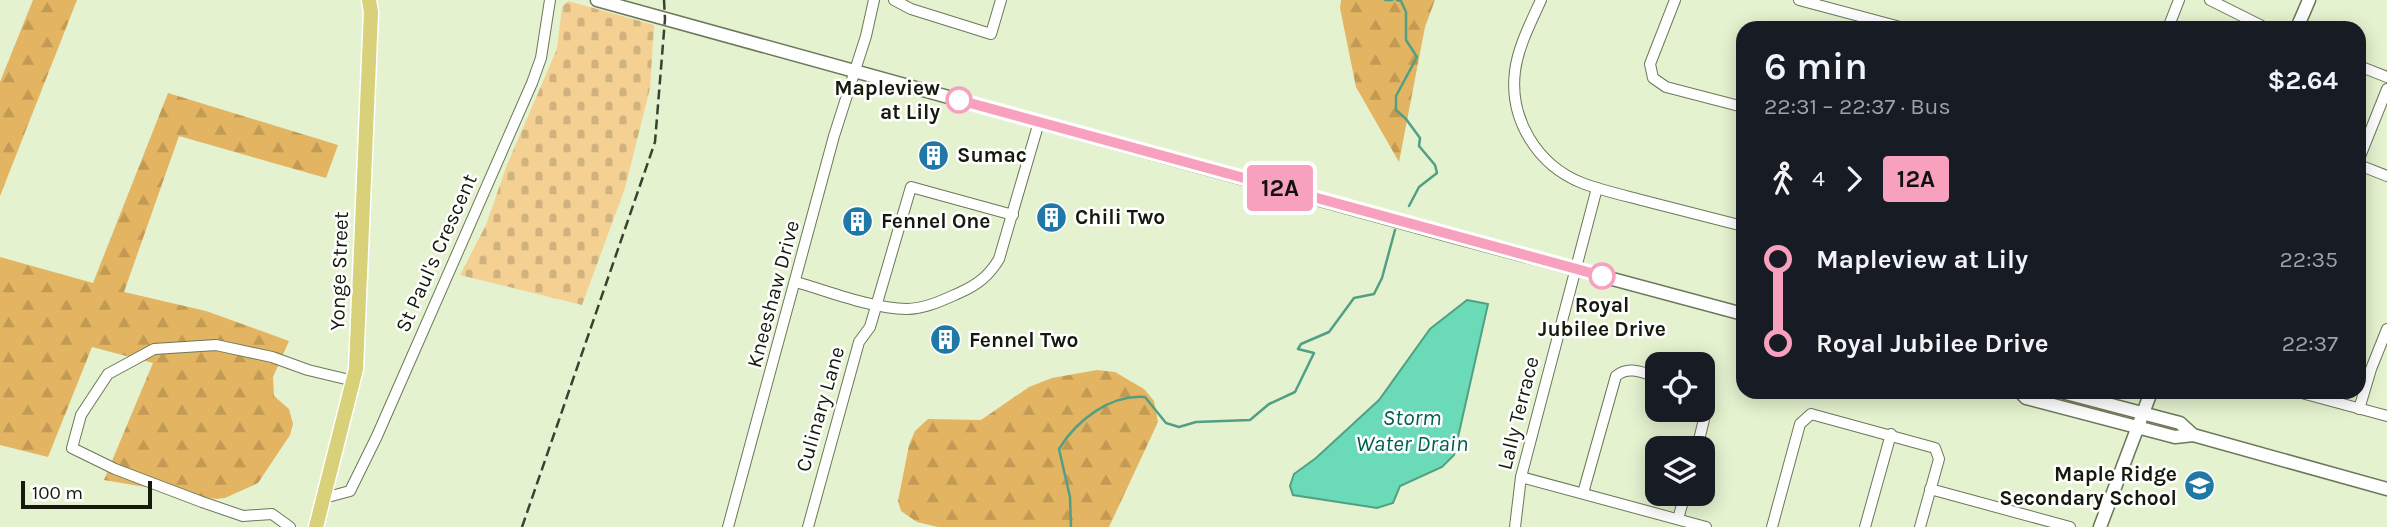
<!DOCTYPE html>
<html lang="en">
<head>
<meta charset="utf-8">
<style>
	body { margin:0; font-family:Karla,sans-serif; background:#20242c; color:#f1f3f6; height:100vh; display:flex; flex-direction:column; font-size:26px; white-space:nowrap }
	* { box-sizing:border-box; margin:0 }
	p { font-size:23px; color:#9ea1a6 }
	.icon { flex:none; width:38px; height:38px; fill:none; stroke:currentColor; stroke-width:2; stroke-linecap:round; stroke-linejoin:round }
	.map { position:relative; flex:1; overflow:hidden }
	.panel { position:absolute; left:1736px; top:21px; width:630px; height:378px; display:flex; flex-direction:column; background:#171b24; border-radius:21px; box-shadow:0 4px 18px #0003 }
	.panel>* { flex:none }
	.badge { padding:0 14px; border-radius:5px; font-size:24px; line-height:46px }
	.controls { position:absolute; left:1645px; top:352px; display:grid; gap:14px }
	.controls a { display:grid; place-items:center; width:70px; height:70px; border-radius:14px; background:#171b24; box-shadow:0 4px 18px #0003; font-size:35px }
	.scale { position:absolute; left:21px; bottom:18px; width:131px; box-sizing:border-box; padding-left:7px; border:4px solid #151a0d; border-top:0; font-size:19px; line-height:24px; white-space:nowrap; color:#151a0d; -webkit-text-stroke:5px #fff; paint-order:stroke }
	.map>.badge { position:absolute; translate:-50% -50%; box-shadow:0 0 0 4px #fff }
	.legs { display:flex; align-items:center; gap:10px; height:77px; padding:0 28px; font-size:23px }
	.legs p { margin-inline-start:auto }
	.summary { display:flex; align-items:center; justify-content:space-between; height:119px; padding:0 28px }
	h1 { font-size:38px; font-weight:600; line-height:52px }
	ul { padding:0 28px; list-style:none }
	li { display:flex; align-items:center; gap:24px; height:84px; font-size:26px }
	li i { display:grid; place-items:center; width:10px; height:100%; margin:0 9px; background:currentColor }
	li i::after { content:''; width:18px; height:18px; margin:-9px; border:5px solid; border-radius:50%; background:#171b24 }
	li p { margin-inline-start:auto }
	li:first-child i { background:linear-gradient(#0000 50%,currentColor 0) }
	li:last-child i { background:linear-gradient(currentColor 50%,#0000 0) }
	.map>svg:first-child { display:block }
</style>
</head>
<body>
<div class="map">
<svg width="2387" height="527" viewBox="0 0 2387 527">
	<defs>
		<pattern id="forest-firs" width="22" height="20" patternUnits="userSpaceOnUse" patternTransform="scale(1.75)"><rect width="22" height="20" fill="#e3b461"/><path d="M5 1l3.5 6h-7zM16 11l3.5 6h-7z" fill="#c29a53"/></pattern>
		<pattern id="cemetery-stones" width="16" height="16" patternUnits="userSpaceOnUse" patternTransform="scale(1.75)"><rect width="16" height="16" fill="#f4d093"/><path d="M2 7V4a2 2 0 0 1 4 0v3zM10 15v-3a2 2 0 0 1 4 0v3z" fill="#d0b27e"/></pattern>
	</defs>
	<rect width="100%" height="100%" fill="#e4f2cf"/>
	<g fill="url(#forest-firs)">
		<path d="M33,0H77L0,196V82Z"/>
		<path d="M1341,0H1435L1425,27L1399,162L1356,87L1340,8Z"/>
		<path d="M168,93L338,145L326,178L179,136L124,292L206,311L289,341L273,377L274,396L289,409L293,424L290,435L258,483L225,498L216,499L104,480L153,363L92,347L48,457L0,445V257L93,283Z"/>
		<path d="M1097,370L1115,372L1144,389L1154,401L1158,422L1109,527H938L917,522L901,511L898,501L909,445L915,431L928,419L981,420L1029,387L1052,378Z"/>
	</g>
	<path fill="url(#cemetery-stones)" d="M568,1L654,25L650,88L625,188L582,305L460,275L486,225L507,165L557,49L562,7Z"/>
	<path fill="#6bdab7" stroke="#51a084" stroke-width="2" d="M1467,300L1488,304L1454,455L1442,467L1400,486L1393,503L1377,508L1293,495L1290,486L1294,474L1316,458L1379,400L1430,329Z"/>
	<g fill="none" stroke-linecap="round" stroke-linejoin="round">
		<g stroke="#51a084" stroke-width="2.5">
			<path d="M1385,0H1392"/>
			<path d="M1397,0L1401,1L1406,12V40L1417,57L1396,96V110L1406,119L1420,138L1419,146L1435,165L1437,173L1419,187L1409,206"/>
			<path d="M1071,527L1070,497L1059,449C1076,421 1110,394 1145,397L1166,423L1179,427L1196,422L1250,420L1269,404L1295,392L1314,353L1298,349L1301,344L1329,332L1354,298L1374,294L1382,278L1395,230"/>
		</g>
		<defs>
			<g id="minor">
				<path d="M894,0L911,9L991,34L1001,0"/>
				<path d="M1541,0C1531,22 1518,47 1515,71C1509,119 1537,165 1582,183C1603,191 1627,196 1649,202C1680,210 1712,218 1743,226"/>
				<path d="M1675,0L1650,64L1653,78L1666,87L1743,107"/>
				<path d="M1799,0L1904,28"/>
				<path d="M2210,0L2266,28"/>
				<path d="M2168,28L2179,0"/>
				<path d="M2359,66L2387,77"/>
				<path d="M2359,159L2387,89"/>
				<path d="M2359,165L2387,176"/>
				<path d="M796,282C831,292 870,308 907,309C925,309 943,300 959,293C977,285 989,276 999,259L1039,122"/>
				<path d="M2298,392L2387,416"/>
				<path d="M2359,409L2371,369L2387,329"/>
				<path d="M1697,448L1708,403L1703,391"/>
				<path d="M1521,477L1706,527"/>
				<path d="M1930,489L2070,527"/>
				<path d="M1583,493L1616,376C1629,365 1643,373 1657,377"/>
				<path d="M324,498L350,491L377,436L532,83L541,58L550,0"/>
				<path d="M1678,519L1685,494"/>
				<path d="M290,527L272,514L243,516L202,502L115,469L72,448L81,415L108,374L154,349L216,345L272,357L308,370L354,381"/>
				<path d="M728,527L834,136L866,36L874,0"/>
				<path d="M808,527L859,342L870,327L911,187L1013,215"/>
				<path d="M1515,527L1521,477L1597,188"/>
				<path d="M1772,527L1800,424L1811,414L1935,448L1939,459L1920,527"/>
				<path d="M1865,527L1891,434"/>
			</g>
			<g id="tertiary">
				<path d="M2297,28L2309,0"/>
				<path d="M2100,527L2151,392"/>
			</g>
			<g id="secondary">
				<path d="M597,0L1448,235L1743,314"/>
				<path d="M2020,392L2026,398L2175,437L2193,435L2387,489"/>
				<path d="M2062,392L2180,423L2193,435"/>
			</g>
			<path id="primary" d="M316,527L356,369L371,12L369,0"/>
		</defs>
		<use href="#minor" stroke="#6c7859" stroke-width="12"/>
		<use href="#tertiary" stroke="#6c7859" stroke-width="15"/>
		<use href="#secondary" stroke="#6c7859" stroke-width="15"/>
		<use href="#primary" stroke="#fff" stroke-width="17"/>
		<use href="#minor" stroke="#fff" stroke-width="10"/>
		<use href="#tertiary" stroke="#fff" stroke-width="12"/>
		<use href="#secondary" stroke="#fff" stroke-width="12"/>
		<use href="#primary" stroke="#d9d07a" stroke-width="14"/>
		<path stroke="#3b4130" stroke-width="2.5" stroke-dasharray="10 5" stroke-linecap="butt" d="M522,527L655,142L665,19L664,0"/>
	</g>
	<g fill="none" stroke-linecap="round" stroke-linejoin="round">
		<defs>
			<path id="line-1" d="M959,100L1602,276"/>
		</defs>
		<use href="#line-1" stroke="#fff" stroke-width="16"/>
		<use href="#line-1" stroke="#f8a1be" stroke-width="10"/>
	</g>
	<defs>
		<symbol id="building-disc" viewBox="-11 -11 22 22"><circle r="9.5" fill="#2078a7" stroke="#fff"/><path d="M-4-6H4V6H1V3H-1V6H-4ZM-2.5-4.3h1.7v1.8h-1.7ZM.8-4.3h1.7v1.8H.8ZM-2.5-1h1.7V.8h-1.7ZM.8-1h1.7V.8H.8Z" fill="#fff"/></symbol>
		<symbol id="school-disc" viewBox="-11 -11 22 22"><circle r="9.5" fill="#2078a7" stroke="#fff"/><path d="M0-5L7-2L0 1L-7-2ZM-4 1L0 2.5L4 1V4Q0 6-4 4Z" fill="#fff"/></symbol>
	</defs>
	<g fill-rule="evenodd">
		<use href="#building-disc" x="916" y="138" width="35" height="35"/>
		<use href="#building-disc" x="1034" y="200" width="35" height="35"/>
		<use href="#building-disc" x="840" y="204" width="35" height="35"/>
		<use href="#building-disc" x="928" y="322" width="35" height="35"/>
		<use href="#school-disc" x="2182" y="468" width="35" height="35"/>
	</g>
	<g fill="#fff" stroke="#f8a1be" stroke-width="3.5">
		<circle cx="959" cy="100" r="12"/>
		<circle cx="1602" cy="276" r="12"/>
	</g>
	<g text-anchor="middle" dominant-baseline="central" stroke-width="5" stroke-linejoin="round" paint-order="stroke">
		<g font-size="21" font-weight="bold" fill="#151a0d" stroke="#fff" text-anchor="end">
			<text x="940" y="88">Mapleview<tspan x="940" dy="24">at Lily</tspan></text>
			<text x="1602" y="305" text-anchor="middle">Royal<tspan x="1602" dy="24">Jubilee Drive</tspan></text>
		</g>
		<g font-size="21" font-weight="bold" fill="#151a0d" stroke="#fff" text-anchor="start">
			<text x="957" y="155">Sumac</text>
			<text x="1075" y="217">Chili Two</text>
			<text x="881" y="221">Fennel One</text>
			<text x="969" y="340">Fennel Two</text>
			<text x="2177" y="474" text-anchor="end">Maple Ridge<tspan x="2177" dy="24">Secondary School</tspan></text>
		</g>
		<g font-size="21" fill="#151a0d" stroke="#fff">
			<text transform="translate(436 253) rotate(-66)">St Paul's Crescent</text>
			<text transform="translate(339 271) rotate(-88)">Yonge Street</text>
			<text transform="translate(773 294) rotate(-75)">Kneeshaw Drive</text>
			<text transform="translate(820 409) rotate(-74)">Culinary Lane</text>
			<text transform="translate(1518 413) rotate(-76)">Lally Terrace</text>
		</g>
		<g font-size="23" font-style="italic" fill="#00614b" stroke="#fff">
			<text x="1412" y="417">Storm<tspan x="1412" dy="26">Water Drain</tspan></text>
		</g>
	</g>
</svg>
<div class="controls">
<a><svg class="icon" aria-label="locate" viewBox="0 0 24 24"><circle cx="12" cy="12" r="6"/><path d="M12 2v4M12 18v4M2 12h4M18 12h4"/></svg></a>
<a><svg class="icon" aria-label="layers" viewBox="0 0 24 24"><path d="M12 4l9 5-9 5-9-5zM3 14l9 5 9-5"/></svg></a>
</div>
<div class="scale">100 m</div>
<b class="badge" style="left:1280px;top:188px;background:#f8a1be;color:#111">12A</b>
<section class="panel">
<div class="summary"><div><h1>6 min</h1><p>22:31 – 22:37 · Bus</p></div><b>$2.64</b></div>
<div class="legs"><svg class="icon" aria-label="walk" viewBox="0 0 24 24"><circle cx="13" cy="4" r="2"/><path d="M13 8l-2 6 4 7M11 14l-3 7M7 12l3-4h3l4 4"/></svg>4<svg class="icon" aria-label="forward" viewBox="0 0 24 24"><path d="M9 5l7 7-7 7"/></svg><b class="badge" style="background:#f8a1be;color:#111">12A</b></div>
<ul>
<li><i style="color:#f8a1be"></i><b>Mapleview at Lily</b><p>22:35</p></li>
<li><i style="color:#f8a1be"></i><b>Royal Jubilee Drive</b><p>22:37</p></li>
</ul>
</section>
</div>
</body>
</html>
